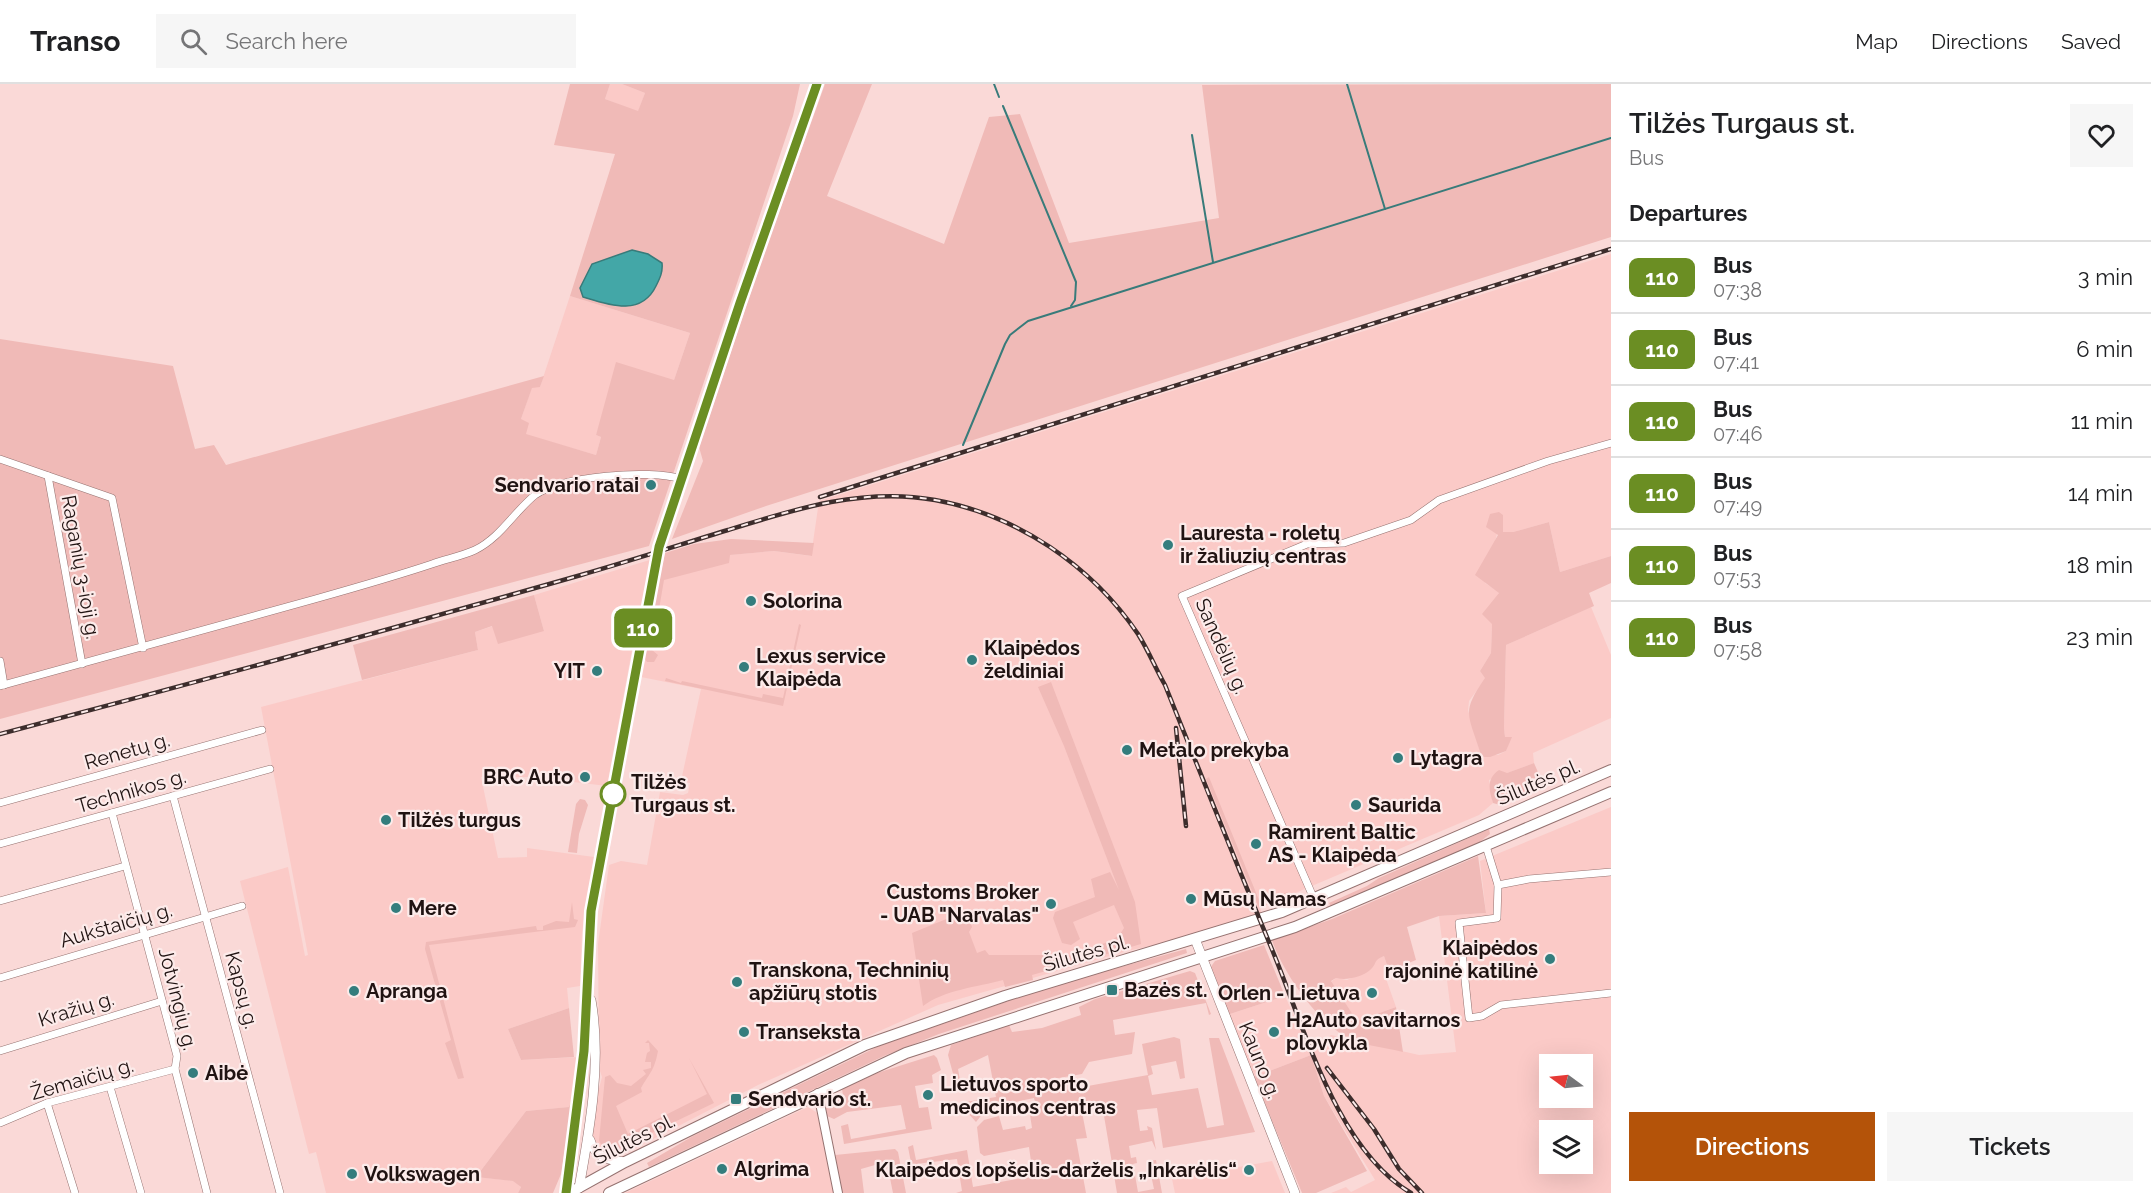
<!DOCTYPE html>
<html lang="en">
<head>
<meta charset="utf-8">
<style>
	body { margin:0; font-family:Raleway,sans-serif; background:#f6f6f6; color:#202124; height:100vh; display:flex; flex-direction:column; font-size:22px; white-space:nowrap }
	* { box-sizing:border-box; margin:0 }
	p { font-size:20px; color:#757577 }
	.icon { flex:none; width:33px; height:33px; fill:none; stroke:currentColor; stroke-width:2; stroke-linecap:round; stroke-linejoin:round }
	.map { position:relative; flex:1; overflow:hidden }
	.side { display:flex; flex-direction:column; background:#fff; width:540px }
	.side>* { flex:none }
	.badge { padding:0 12px; border-radius:9px; font-size:21px; line-height:39px }
	.needle { width:39px; rotate:285deg }
	.controls { position:absolute; left:1539px; top:970px; display:grid; gap:12px }
	.controls a { display:grid; place-items:center; width:54px; height:54px; border-radius:0px; background:#fff; box-shadow:0 6px 24px #0002; font-size:30px }
	.map>.badge { position:absolute; translate:-50% -50%; box-shadow:0 0 0 3px #fff }
	h2 { padding:0 18px; font-size:22px; line-height:54px }
	.round { display:grid; place-items:center; flex:none; width:63px; height:63px; border-radius:0px; background:#f6f6f6 }
	.headline { display:flex; align-items:center; justify-content:space-between; height:102px; padding:0 18px }
	h1 { font-size:28px; font-weight:600; line-height:45px }
	.action { display:flex; gap:12px; margin-top:auto; padding:12px 18px }
	.action a { flex:1; height:69px; border-radius:0px; background:#b45309; color:#fff; font-size:24px; font-weight:600; line-height:69px; text-align:center }
	.action a+a { background:#f6f6f6; color:#202124 }
	ul { padding:0; list-style:none }
	li { display:flex; align-items:center; gap:18px; height:72px; padding:0 18px; border-top:2px solid #e0e0e0 }
	li div { flex:1 }
	li b { display:block; font-size:22px }
	li em { font-style:normal }
	li .badge { min-width:66px; font-weight:700; text-align:center }
	header { display:flex; align-items:center; gap:36px; box-sizing:border-box; height:84px; padding:0 30px; background:#fff; border-bottom:2px solid #e0e0e0 }
	header strong { font-size:28px }
	nav { display:flex; gap:33px; margin-inline-start:auto; font-size:21px }
	.search { width:420px; height:54px; background:#f6f6f6; display:flex; align-items:center; gap:15px; box-sizing:border-box; padding:0 21px; border-radius:0px; color:#757577; font-size:22px }
	main { display:flex; flex:1; min-height:0 }
	.map>svg:first-child { display:block }
</style>
</head>
<body>
<header>
<strong>Transo</strong>
<div class="search"><svg class="icon" aria-label="search" viewBox="0 0 24 24"><circle cx="10" cy="10" r="6"/><path d="M15 15l6 6"/></svg>Search here</div>
<nav><a>Map</a><a>Directions</a><a>Saved</a></nav>
</header>
<main>
<div class="map">
<svg width="1611" height="1109" viewBox="0 0 1611 1109">
	<rect width="100%" height="100%" fill="#fad9d7"/>
	<g fill="#fbcac7" fill-rule="evenodd">
		<path d="M610,0H622L645,9L638,28L605,15Z"/>
		<path d="M1611,170V472L1560,488L1549,438L1513,448H1503L1502,429L1485,499L1499,508L1492,540L1491,569L1480,587L1486,594L1469,617L1468,626L1480,668L1498,671L1506,667L1511,653H1505L1504,644L1506,561L1591,523L1611,571V634L1533,669L1534,679L1489,696L1493,719L1479,731L1260,824L1262,830L1191,853L1127,867L938,921L758,1001L620,1072L610,1073L595,1066L592,1051L595,1020L602,993L599,984L598,860L609,781L621,777L647,781L660,708L683,711L688,709L690,699L681,697L701,605L641,593L659,496L729,471L774,467L811,472L819,417Z"/>
		<path d="M570,212L690,249L674,296L602,333L596,351L601,353L596,371L526,351L521,335L532,303H540Z"/>
		<path d="M653,475L636,544L607,702L532,693H481L498,774L527,773V764L594,773L582,848L580,902L567,904L569,924L508,945L521,976L580,973L579,991L570,1023L526,1027L476,1093L514,1097L521,1103L518,1109H326L316,1068L309,1070L240,797L288,783L305,872L308,871L261,623L478,566L475,548L493,542L544,547L534,511Z"/>
		<path d="M1611,723V1109H1331L1346,1103L1351,1108L1375,1096L1324,1012L1311,971L1254,993L1227,931L1285,912L1311,970L1331,951L1419,971L1456,968L1439,832L1486,829L1480,777ZM1550,981H1582V1014H1550ZM1550,1047H1582V1080H1550Z"/>
		<path d="M1384,872L1389,887L1385,892L1396,923L1357,937L1331,898L1336,894L1347,896L1368,887L1374,876Z"/>
		<path d="M808,1023L819,1030L835,1109H625Z"/>
		<path d="M1272,1077L1285,1109H1175L1172,1095Z"/>
	</g>
	<g fill="#f0bab7">
		<path d="M570,0H610L605,15L638,27L645,9L622,0H800L793,32L649,462L0,635V255L173,282L195,365L214,361L226,381L544,292L540,303L532,304L521,335L529,339L526,350L596,371L601,353L596,351L616,278L674,296L690,249L570,212L615,70L554,61Z"/>
		<path d="M825,0H872L827,112L944,160L989,33L1020,30L1069,159L1219,134L1202,1L1611,0V153L766,422L672,455L703,377L699,363L760,181Z"/>
		<path d="M1499,428L1503,431V448H1513L1549,438L1560,488L1611,472V499L1589,509L1594,522L1506,561L1504,644L1505,653H1512L1506,667L1490,673H1482L1480,668C1468,629 1461,629 1485,594L1480,587L1491,569L1492,540L1482,530L1499,509L1475,491L1498,451L1486,443L1490,430Z"/>
		<path d="M731,455L814,459L812,472L774,467L730,471L729,479L664,496L652,566L658,571L654,578H647L643,572L648,559L651,530L665,469L694,460Z"/>
		<path d="M534,511L544,547L498,560L492,542L475,548L478,566L362,596L353,561Z"/>
		<path d="M799,540L801,541L783,622L665,597L666,594L681,599L682,597L762,614L763,610L783,614Z"/>
		<path d="M1051,598L1135,818L1141,860L1073,880L1069,872L1071,869C1087,864 1115,861 1124,844L1114,821L1073,838L1080,855L1071,861L1062,859L1053,834L1055,828L1095,813L1091,795L1110,788L1119,806L1064,662L1038,603Z"/>
		<path d="M1534,679L1544,702L1500,721L1493,719C1489,706 1486,695 1499,686L1507,689Z"/>
		<path d="M1209,693L1259,816L1288,808V813L1259,824L1206,695Z"/>
		<path d="M580,715L585,716L588,721L579,750L577,769L568,768L576,720Z"/>
		<path d="M1489,745L1490,750L1477,760L1331,823L1329,819L1367,802L1379,794Z"/>
		<path d="M1478,772L1486,829L1439,832L1407,843L1416,876L1389,887L1384,872C1372,877 1378,879 1370,886C1362,893 1346,897 1336,894L1331,897L1357,937L1396,923L1403,968C1387,964 1368,962 1353,956C1320,943 1283,889 1272,856L1332,835Z"/>
		<path d="M572,818L574,835L578,836L575,843L429,861L464,994L458,995L445,959L451,956L425,865L426,858L536,842L537,846H543V842L556,837L569,838Z"/>
		<path d="M966,827L972,843L969,848L977,869L985,866L989,871H1049L1058,875L1060,883L1032,891L1033,896L1005,903L1003,896C977,903 944,906 923,922L912,849Z"/>
		<path d="M1264,861L1285,912L1227,931L1210,884L1215,877Z"/>
		<path d="M1186,865L1187,869L939,950L884,972L649,1083L647,1079L693,1052L879,962L1048,903Z"/>
		<path d="M1190,887L1195,889L1211,930L1209,931L1206,919L1113,936L1115,951L1135,948L1132,970L1089,978L1082,990L1053,995L1055,1008L1148,991L1142,960L1174,953L1180,955L1185,994L1180,995L1176,977L1151,982L1153,990L1148,992L1152,1011L1198,1004L1207,1044L1224,1041L1209,954H1219L1255,1048L1163,1064L1157,1024L1137,1026L1140,1047L1148,1046L1147,1042L1152,1044L1156,1066L1152,1057L1129,1062L1131,1074L1136,1073L1137,1079L1133,1080L1138,1108L1154,1105L1148,1077L1156,1076L1162,1109H1117L1102,1020L1081,1023L1087,1054L1076,1055L1086,1109H956L962,1107L957,1075L916,1080V1089H913L908,1063L913,1061L916,1076L967,1066L973,1103L1033,1092L1029,1063L984,1072L980,1069L977,1043L984,1036L999,1032L1003,1046L1025,1042L1026,1046L1032,1044L1029,1024L1036,1022L1034,1014L987,1024L976,1038L959,1019L996,1013L988,971L958,985L960,996L955,997L948,971L951,961L1009,941L1012,948L1042,944L1081,931L1079,923L1095,915Z"/>
		<path d="M569,924L574,973L521,976L508,945Z"/>
		<path d="M648,956L658,967C654,987 651,987 641,1004L642,1008L616,1022L628,1050L707,1010L689,974L714,1019L614,1067L605,1066L599,1057L605,993L610,991L617,999L631,1002L646,990L643,986L651,984V978H645L647,969L650,967L649,959H645Z"/>
		<path d="M934,971L937,974L941,986L932,991L933,999L915,1002L919,1024L928,1023L932,1045L844,1060L841,1042L848,1040L851,1055L906,1045L901,1021L847,1028L834,1035L827,1032L826,1024L832,1022L833,1017L843,1011L842,1005L877,989Z"/>
		<path d="M1311,971L1324,1012L1367,1087L1316,1109H1302L1254,993Z"/>
		<path d="M573,1015L561,1090L553,1109H518L521,1103L513,1097L476,1093L526,1027L569,1023Z"/>
		<path d="M895,1065L898,1068L906,1109H893L888,1084L877,1086L875,1081L861,1085L864,1109H842L835,1071Z"/>
	</g>
	<path fill="#43a7a7" stroke="#387b7a" stroke-width="1.5" d="M632,166L648,170L662,179C663,188 660,194 656,202C641,233 609,221 583,213L580,204L592,180Z"/>
	<g fill="none" stroke-linecap="round" stroke-linejoin="round">
		<g stroke="#387b7a" stroke-width="2">
			<path d="M994,0L999,13"/>
			<path d="M1347,0L1385,125"/>
			<path d="M1003,22L1076,198L1075,216L1071,222"/>
			<path d="M1192,51L1213,178"/>
			<path d="M963,361L1005,260L1010,251L1028,237L1611,54"/>
		</g>
		<defs>
			<g id="minor">
				<path d="M0,375L112,414L143,564"/>
				<path d="M48,392L82,580"/>
				<path d="M0,577L4,601"/>
				<path d="M0,602C105,574 210,545 315,515C354,504 393,493 432,480C446,475 462,472 475,466C500,454 514,428 535,411C561,392 650,385 681,395"/>
				<path d="M173,712L280,1109"/>
				<path d="M0,719L262,646"/>
				<path d="M112,729L177,972L175,985L207,1109"/>
				<path d="M0,760L270,685"/>
				<path d="M1486,762L1498,801L1529,795L1611,788"/>
				<path d="M1498,801L1497,834L1459,839L1469,934L1482,932L1501,921L1611,909"/>
				<path d="M1314,815L1182,512L1307,460L1344,459L1411,436L1439,416L1548,377L1611,359"/>
				<path d="M0,817L125,782"/>
				<path d="M0,894L242,822"/>
				<path d="M0,967L162,917"/>
				<path d="M110,1003L141,1109"/>
				<path d="M47,1019L75,1109"/>
				<path d="M0,1039L47,1019L175,985"/>
			</g>
			<path id="tertiary" d="M818,1009L838,1109"/>
			<g id="secondary">
				<path d="M1195,855L1295,1109"/>
				<path d="M590,1056C595,1074 608,1076 625,1078"/>
				<path d="M579,1104C590,1044 602,977 591,916"/>
				<path d="M566,1109L581,1003L591,827L659,463L740,219L817,0"/>
			</g>
			<g id="primary">
				<path d="M569,1109L625,1078L865,961L1005,912L1282,828L1611,686"/>
				<path d="M609,1109L906,969L1295,843L1611,708"/>
			</g>
		</defs>
		<use href="#minor" stroke="#957270" stroke-width="8"/>
		<use href="#tertiary" stroke="#957270" stroke-width="10"/>
		<use href="#secondary" stroke="#957270" stroke-width="10"/>
		<use href="#primary" stroke="#957270" stroke-width="12"/>
		<use href="#minor" stroke="#fff" stroke-width="7"/>
		<use href="#tertiary" stroke="#fff" stroke-width="8"/>
		<use href="#secondary" stroke="#fff" stroke-width="9"/>
		<use href="#primary" stroke="#fff" stroke-width="10"/>
		<defs>
			<g id="rail">
				<path d="M820,413L1611,165"/>
				<path d="M1176,644L1186,742"/>
				<path d="M0,650C194,599 388,546 581,491C630,477 679,461 728,446C795,425 864,403 935,416C1017,431 1091,481 1138,550C1148,566 1156,585 1165,601C1200,689 1235,776 1271,863C1304,941 1335,1064 1411,1109"/>
				<path d="M1327,984L1374,1045L1399,1085L1422,1109"/>
			</g>
		</defs>
		<use href="#rail" stroke="#3d2d2c" stroke-width="4.5"/>
		<use href="#rail" stroke="#fcebea" stroke-width="2" stroke-dasharray="7" stroke-linecap="butt"/>
	</g>
	<g fill="none" stroke-linecap="round" stroke-linejoin="round">
		<defs>
			<path id="line" d="M566,1109L584,967L591,827L659,463L740,219L817,0"/>
		</defs>
		<use href="#line" stroke="#fff" stroke-width="14"/>
		<use href="#line" stroke="#6b8e23" stroke-width="9"/>
	</g>
	<g fill="#347d7d" stroke="#fcebea" stroke-width="2">
		<circle cx="651" cy="401" r="6"/>
		<circle cx="1168" cy="461" r="6"/>
		<circle cx="751" cy="517" r="6"/>
		<circle cx="972" cy="576" r="6"/>
		<circle cx="744" cy="583" r="6"/>
		<circle cx="597" cy="587" r="6"/>
		<circle cx="1127" cy="666" r="6"/>
		<circle cx="1398" cy="674" r="6"/>
		<circle cx="585" cy="693" r="6"/>
		<circle cx="1356" cy="721" r="6"/>
		<circle cx="386" cy="736" r="6"/>
		<circle cx="1256" cy="760" r="6"/>
		<circle cx="1191" cy="815" r="6"/>
		<circle cx="1051" cy="820" r="6"/>
		<circle cx="396" cy="824" r="6"/>
		<circle cx="1550" cy="875" r="6"/>
		<circle cx="737" cy="898" r="6"/>
		<rect x="1106" y="900" width="12" height="12" rx="3"/>
		<circle cx="354" cy="907" r="6"/>
		<circle cx="1372" cy="909" r="6"/>
		<circle cx="744" cy="948" r="6"/>
		<circle cx="1274" cy="948" r="6"/>
		<circle cx="193" cy="989" r="6"/>
		<circle cx="928" cy="1011" r="6"/>
		<rect x="730" y="1009" width="12" height="12" rx="3"/>
		<circle cx="722" cy="1085" r="6"/>
		<circle cx="1249" cy="1086" r="6"/>
		<circle cx="352" cy="1090" r="6"/>
	</g>
	<circle fill="#fff" stroke="#6b8e23" stroke-width="3" cx="613" cy="710" r="12"/>
	<g text-anchor="middle" dominant-baseline="central" stroke-width="4.5" stroke-linejoin="round" paint-order="stroke">
		<g font-size="20" font-weight="bold" fill="#201312" stroke="#fcebea" text-anchor="start">
			<text x="639" y="401" text-anchor="end">Sendvario ratai</text>
			<text x="1180" y="449">Lauresta - roletų<tspan x="1180" dy="23">ir žaliuzių centras</tspan></text>
			<text x="763" y="517">Solorina</text>
			<text x="984" y="564">Klaipėdos<tspan x="984" dy="23">želdiniai</tspan></text>
			<text x="756" y="572">Lexus service<tspan x="756" dy="23">Klaipėda</tspan></text>
			<text x="585" y="587" text-anchor="end">YIT</text>
			<text x="1139" y="666">Metalo prekyba</text>
			<text x="1410" y="674">Lytagra</text>
			<text x="573" y="693" text-anchor="end">BRC Auto</text>
			<text x="1368" y="721">Saurida</text>
			<text x="398" y="736">Tilžės turgus</text>
			<text x="1268" y="748">Ramirent Baltic<tspan x="1268" dy="23">AS - Klaipėda</tspan></text>
			<text x="1039" y="808" text-anchor="end">Customs Broker<tspan x="1039" dy="23">- UAB "Narvalas"</tspan></text>
			<text x="1203" y="815">Mūsų Namas</text>
			<text x="408" y="824">Mere</text>
			<text x="1538" y="864" text-anchor="end">Klaipėdos<tspan x="1538" dy="23">rajoninė katilinė</tspan></text>
			<text x="749" y="886">Transkona, Techninių<tspan x="749" dy="23">apžiūrų stotis</tspan></text>
			<text x="1124" y="906">Bazės st.</text>
			<text x="366" y="907">Apranga</text>
			<text x="1360" y="909" text-anchor="end">Orlen - Lietuva</text>
			<text x="1286" y="936">H2Auto savitarnos<tspan x="1286" dy="23">plovykla</tspan></text>
			<text x="756" y="948">Transeksta</text>
			<text x="205" y="989">Aibė</text>
			<text x="940" y="1000">Lietuvos sporto<tspan x="940" dy="23">medicinos centras</tspan></text>
			<text x="748" y="1015">Sendvario st.</text>
			<text x="734" y="1085">Algrima</text>
			<text x="1237" y="1086" text-anchor="end">Klaipėdos lopšelis-darželis „Inkarėlis“</text>
			<text x="364" y="1090">Volkswagen</text>
		</g>
		<g font-size="20" fill="#201312" stroke="#fcebea">
			<text transform="translate(81 483) rotate(80)">Raganių 3-ioji g.</text>
			<text transform="translate(1222 562) rotate(66)">Sandėlių g.</text>
			<text transform="translate(127 667) rotate(-16)">Renetų g.</text>
			<text transform="translate(1538 698) rotate(-23)">Šilutės pl.</text>
			<text transform="translate(131 707) rotate(-16)">Technikos g.</text>
			<text transform="translate(116 841) rotate(-16)">Aukštaičių g.</text>
			<text transform="translate(1086 869) rotate(-16)">Šilutės pl.</text>
			<text transform="translate(242 906) rotate(75)">Kapsų g.</text>
			<text transform="translate(178 915) rotate(76)">Jotvingių g.</text>
			<text transform="translate(76 925) rotate(-17)">Kražių g.</text>
			<text transform="translate(1260 976) rotate(68)">Kauno g.</text>
			<text transform="translate(82 995) rotate(-16)">Žemaičių g.</text>
			<text transform="translate(634 1055) rotate(-27)">Šilutės pl.</text>
		</g>
		<g font-size="20" font-weight="bold" fill="#201312" stroke="#fcebea" text-anchor="start">
			<text x="631" y="698">Tilžės<tspan x="631" dy="23">Turgaus st.</tspan></text>
		</g>
	</g>
</svg>
<div class="controls">
<a><svg class="needle" viewBox="-14 -14 28 28"><path d="M0-13l5 13h-10z" fill="#e53935"/><path d="M0 13l5-13h-10z" fill="#757577"/></svg></a>
<a><svg class="icon" aria-label="layers" viewBox="0 0 24 24"><path d="M12 4l9 5-9 5-9-5zM3 14l9 5 9-5"/></svg></a>
</div>
<b class="badge" style="left:643px;top:544px;background:#6b8e23;color:#fff">110</b>
</div>
<section class="side">
<div class="headline"><div><h1>Tilžės Turgaus st.</h1><p>Bus</p></div><a class="round"><svg class="icon" aria-label="heart" viewBox="0 0 24 24"><path d="M12 20l-8-8c-3-5 5-10 8-4 3-6 11-1 8 4z"/></svg></a></div>
<h2>Departures</h2>
<ul>
<li><span class="badge" style="background:#6b8e23;color:#fff">110</span><div><b>Bus</b><p>07:38</p></div><em>3 min</em></li>
<li><span class="badge" style="background:#6b8e23;color:#fff">110</span><div><b>Bus</b><p>07:41</p></div><em>6 min</em></li>
<li><span class="badge" style="background:#6b8e23;color:#fff">110</span><div><b>Bus</b><p>07:46</p></div><em>11 min</em></li>
<li><span class="badge" style="background:#6b8e23;color:#fff">110</span><div><b>Bus</b><p>07:49</p></div><em>14 min</em></li>
<li><span class="badge" style="background:#6b8e23;color:#fff">110</span><div><b>Bus</b><p>07:53</p></div><em>18 min</em></li>
<li><span class="badge" style="background:#6b8e23;color:#fff">110</span><div><b>Bus</b><p>07:58</p></div><em>23 min</em></li>
</ul>
<div class="action"><a>Directions</a><a>Tickets</a></div>
</section>
</main>
</body>
</html>
